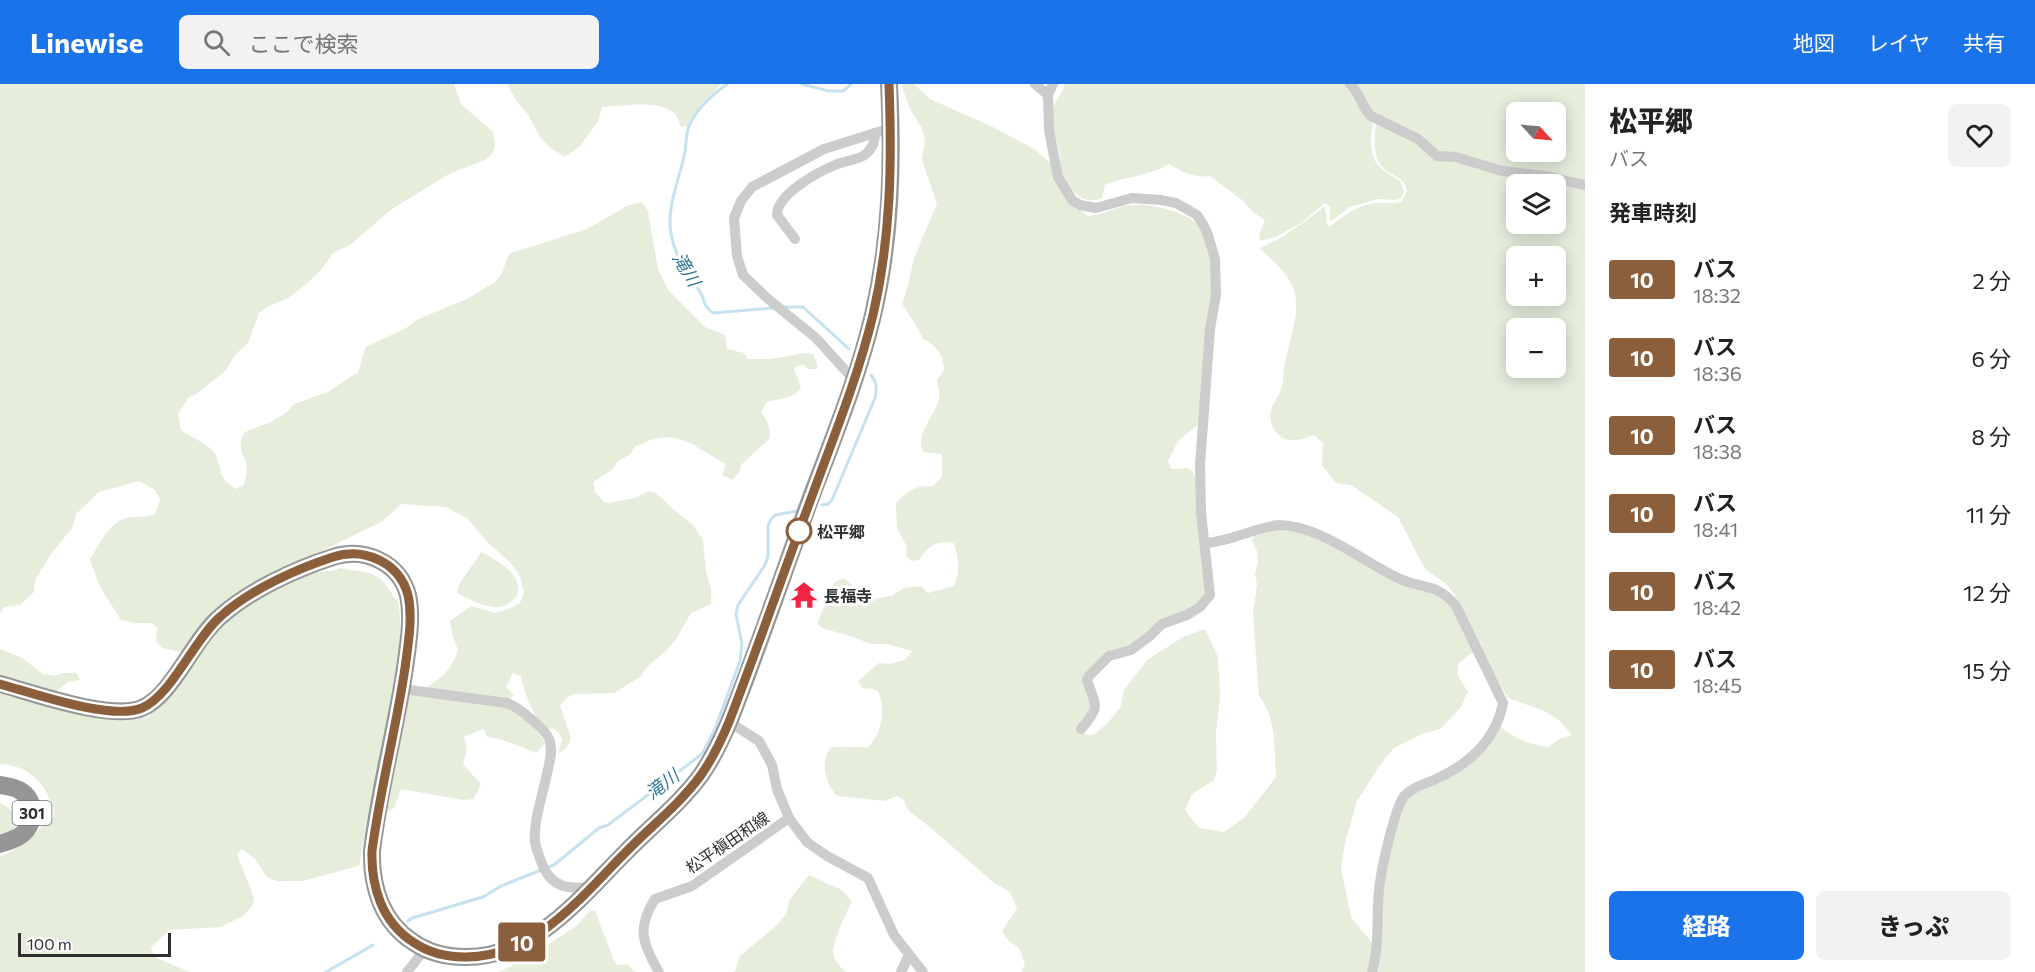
<!DOCTYPE html>
<html lang="ja">
<head>
<meta charset="utf-8">
<style>
	body { margin:0; font-family:Commissioner,"Noto Sans JP",sans-serif; background:#f2f2f2; color:#222; height:100vh; display:flex; flex-direction:column; font-size:22px; white-space:nowrap }
	* { box-sizing:border-box; margin:0 }
	p { font-size:20px; color:#767676 }
	.icon { flex:none; width:33px; height:33px; fill:none; stroke:currentColor; stroke-width:2; stroke-linecap:round; stroke-linejoin:round }
	.map { position:relative; flex:1; overflow:hidden }
	.drawer { display:flex; flex-direction:column; background:#fff; width:450px }
	.drawer>* { flex:none }
	.badge { padding:0 12px; border-radius:4px; font-size:21px; line-height:39px }
	.needle { width:39px; rotate:116deg }
	.fabs { position:absolute; left:1506px; top:18px; display:grid; gap:12px }
	.fabs a { display:grid; place-items:center; width:60px; height:60px; border-radius:9px; background:#fff; box-shadow:0 3px 15px #0003; font-size:30px }
	.scale { position:absolute; left:18px; bottom:15px; width:153px; box-sizing:border-box; padding-left:6px; border:3px solid #2f2f2f; border-top:0; font-size:16px; line-height:21px; white-space:nowrap; color:#2f2f2f; -webkit-text-stroke:4px #fff; paint-order:stroke }
	.map>.badge { position:absolute; translate:-50% -50%; box-shadow:0 0 0 3px #fff }
	h2 { padding:0 24px; font-size:22px; line-height:54px }
	.round { display:grid; place-items:center; flex:none; width:63px; height:63px; border-radius:9px; background:#f2f2f2 }
	.headline { display:flex; align-items:center; justify-content:space-between; height:102px; padding:0 24px }
	h1 { font-size:28px; font-weight:800; line-height:45px }
	.cta { display:flex; gap:12px; margin-top:auto; padding:12px 24px }
	.cta a { flex:1; height:69px; border-radius:9px; background:#1a73e8; color:#fff; font-size:24px; font-weight:800; line-height:69px; text-align:center }
	.cta a+a { background:#f2f2f2; color:#222 }
	ul { padding:0; list-style:none }
	li { display:flex; align-items:center; gap:18px; height:78px; padding:0 24px }
	li div { flex:1 }
	li b { display:block; font-size:22px }
	li em { font-style:normal }
	li .badge { min-width:66px; font-weight:700; text-align:center }
	header { display:flex; align-items:center; gap:36px; box-sizing:border-box; height:84px; padding:0 30px; background:#1a73e8; color:#fff }
	header strong { font-size:28px }
	nav { display:flex; gap:33px; margin-inline-start:auto; font-size:21px }
	.search { width:420px; height:54px; background:#f2f2f2; display:flex; align-items:center; gap:15px; box-sizing:border-box; padding:0 21px; border-radius:9px; color:#767676; font-size:22px }
	main { display:flex; flex:1; min-height:0 }
	.map>svg:first-child { display:block }
</style>
</head>
<body>
<header>
<strong>Linewise</strong>
<div class="search"><svg class="icon" aria-label="search" viewBox="0 0 24 24"><circle cx="10" cy="10" r="6"/><path d="M15 15l6 6"/></svg>ここで検索</div>
<nav><a>地図</a><a>レイヤ</a><a>共有</a></nav>
</header>
<main>
<div class="map">
<svg width="1585" height="888" viewBox="0 0 1585 888">
	<rect width="100%" height="100%" fill="#fff"/>
	<g fill="#e6eddb" fill-rule="evenodd">
		<path d="M0,0H454L461,20L493,48L495,62L492,70L485,76L449,90L392,125L350,161L333,169L322,185L304,202L288,214L267,223L259,229L248,259L235,271L226,286L198,309L189,313L178,330L181,346C190,353 210,360 215,370C224,387 215,392 236,405L244,401C245,396 247,391 247,386C247,369 234,369 245,348L273,337L287,328L294,320L328,308L358,288L366,263L406,244L418,235L467,215L495,198L502,189L508,172L511,169L587,145L627,122L642,118L648,127L658,185L669,207L705,243L725,251L727,265L744,269L748,275H771L804,269L813,270L817,279V285H809L803,281L797,282L794,285L801,303C795,315 779,315 767,318L761,328C768,337 770,343 770,354L742,380L738,390L732,396L722,391L726,380C703,368 681,347 653,355C647,357 642,361 635,362L631,370L618,377L612,386L593,398L595,408L604,418L609,419L635,414L647,408H653L657,410L672,424L693,441L703,456L706,488L711,504V520L691,529L676,555L666,567L648,582L640,593L614,609L574,610L565,615L560,622L571,654L567,663L558,670L562,656C559,647 554,643 545,645C532,629 525,612 521,592L513,589L506,603L514,611L509,616L424,605C444,592 450,588 458,566L453,553L450,537L471,522L496,529L513,523L520,519L524,508L519,490L510,478L489,460L468,435L446,423L401,420L383,437L270,492L192,552L181,568L162,564L156,557L157,544L152,539H135L121,536L100,503L90,476C99,460 111,434 132,433C141,432 146,434 155,430L160,415L155,406L139,397L99,408L76,430L72,444L51,470L35,496L34,508L20,521L4,523L0,529Z"/>
		<path d="M507,0H721L698,25L688,42L681,43C679,39 678,33 675,30C660,15 622,22 602,23L598,37L580,62L568,71L564,72L552,65L540,53L527,29L517,18Z"/>
		<path d="M903,0H914L930,15L993,43L1034,65L1053,81L1069,115L1088,132C1101,131 1112,125 1125,122C1146,117 1193,128 1204,148L1214,195L1200,339L1178,357L1168,377L1171,385L1189,384L1193,388L1199,404L1206,511L1203,516L1150,548L1087,591L1092,622L1079,645L1087,651H1093L1108,639L1121,622L1124,606L1147,576L1183,553L1205,545L1218,573L1220,612L1216,649L1217,687L1214,696L1192,710L1185,726L1199,744L1224,748L1244,734L1276,693C1274,666 1277,634 1259,612L1253,530L1257,501L1255,490L1258,477L1257,467L1252,457L1255,450L1274,443L1301,447L1447,514L1475,566L1458,580V592L1468,608L1460,624L1440,645L1422,650L1394,664L1380,681L1357,717L1345,759L1341,785L1351,833L1373,860L1368,888H1021L1025,879L1019,864L1008,856L1002,847L1017,824L1010,808L993,798L931,744L908,726L904,716L897,712L885,717L837,712C825,699 820,679 830,664C842,661 855,664 868,663C882,650 886,626 878,607L873,605L862,604L858,597L879,579L889,580L905,576L912,567L887,560H871L853,553L822,544L817,539L835,498L844,494L852,501L855,518L892,512L904,504L921,502L928,509L954,502C961,487 958,474 954,459C937,456 928,461 919,476L911,477L906,471L907,463L897,444L896,419C908,407 915,401 933,402L942,393V370L923,368C915,352 932,334 938,319C941,312 938,303 937,296L944,286C944,272 936,260 923,255C918,242 908,231 902,219L908,202L914,174L937,120L922,76L925,56L922,44L910,25L902,2Z"/>
		<path d="M1065,0H1349C1355,9 1369,26 1372,35C1374,41 1371,49 1371,54C1371,82 1380,84 1400,97L1404,108L1401,114L1396,116L1378,115L1350,123L1330,138V123L1325,119L1301,139L1275,153L1260,157L1259,151L1265,136L1254,129L1242,116L1210,92C1195,94 1181,88 1169,80C1150,92 1126,92 1105,101L1102,114C1083,123 1064,104 1061,86C1060,79 1061,73 1059,67C1056,54 1050,38 1053,25C1054,17 1062,12 1065,0Z"/>
		<path d="M1353,0H1585V99L1442,72L1375,33ZM1516,28H1556V68H1516Z"/>
		<path d="M1376,37L1407,51L1432,71L1585,102V888H1375L1385,784L1406,713L1452,689L1498,639C1507,653 1534,662 1549,663L1559,655L1572,651L1559,636L1542,626L1508,614L1487,578L1460,525L1455,511L1446,500L1425,485L1398,433L1351,401L1336,399L1322,381L1323,359L1314,351C1307,353 1299,357 1292,356C1277,356 1268,340 1271,327C1273,318 1280,311 1282,302C1284,294 1283,286 1285,279C1289,256 1301,230 1294,206C1289,189 1272,176 1259,164C1286,154 1303,138 1325,122L1327,140L1329,143C1344,132 1358,120 1378,119C1387,118 1394,120 1402,117L1407,107C1405,94 1397,94 1387,87C1371,77 1375,53 1376,37ZM1516,100H1556V140H1516ZM1516,172H1556V212H1516ZM1516,244H1556V284H1516Z"/>
		<path d="M481,468C494,475 516,486 518,502C519,503 517,511 517,512C501,533 476,519 457,509C458,497 475,480 481,468Z"/>
		<path d="M341,484C353,488 368,485 379,494C388,500 390,510 398,517C404,551 397,584 391,617C385,647 380,678 375,708H372L359,782L302,797H276L266,792L255,775L242,765L237,770L254,814L252,822L243,832L221,843L170,846L151,863L154,873L190,888H0V772C18,767 29,755 42,742C44,740 50,737 53,734C56,728 53,722 50,716C41,694 24,681 0,680V610L113,636L148,633L158,623L199,567L240,525L311,488L331,487Z"/>
		<path d="M0,565L22,574L43,590L54,592L64,589H76L80,596L68,598L56,607L0,594Z"/>
		<path d="M408,608L506,621L533,641L545,659L536,669L500,655L487,653L484,645L464,653L467,665L463,680L481,700L474,715L464,716L401,705L394,724L390,727L386,725Z"/>
		<path d="M0,719C24,731 23,742 0,754Z"/>
		<path d="M809,791L842,806L852,817C847,827 833,857 833,868C834,876 840,883 846,888H733L735,887L740,872L777,841L786,830L790,815Z"/>
		<path d="M590,827H595L615,879L618,881L627,880L635,888H498L525,876L570,846C578,843 583,833 590,827Z"/>
	</g>
	<g fill="none" stroke-linecap="round" stroke-linejoin="round">
		<g stroke="#c6e2ee" stroke-width="3">
			<path d="M727,0C712,11 694,27 688,45C686,52 686,61 685,68C680,94 666,123 671,150C675,172 686,188 699,206C706,216 701,220 713,229L773,224"/>
			<path d="M802,0L829,7H843L851,0"/>
			<path d="M783,223H803L849,265"/>
			<path d="M822,421L828,420L832,416L875,314C877,304 877,299 871,291"/>
			<path d="M408,837L412,834L483,813L501,802L554,781L599,744L608,741L702,670L715,645L740,577L742,560L736,530L738,521L765,481L768,472V442L771,435L775,431L797,427"/>
			<path d="M326,888L373,861"/>
		</g>
		<g stroke="#ccc" stroke-width="10">
			<path d="M1035,0L1048,11"/>
			<path d="M1053,0L1048,11L1049,46L1058,93L1072,116L1080,121L1096,124L1132,114L1161,116L1176,119L1197,131L1204,142L1208,151L1215,175L1216,211L1210,245L1200,381L1201,428L1210,511L1200,523L1187,531L1162,540L1151,551L1131,566L1109,572L1089,592L1087,596C1096,623 1101,622 1081,645"/>
			<path d="M1350,0C1360,9 1361,22 1371,32L1418,55L1437,72L1456,73L1502,87L1545,92L1585,101"/>
			<path d="M795,155L777,131C777,110 818,88 835,81C844,77 859,76 866,70C873,63 875,58 875,49"/>
			<path d="M854,296L816,254L767,214L743,191L737,172L734,134L741,117L752,103L824,65L891,44"/>
			<path d="M1205,459C1222,458 1237,452 1253,447C1262,445 1271,441 1280,441C1320,442 1361,476 1396,493C1420,506 1436,497 1456,522L1503,619C1496,656 1469,680 1436,695C1425,700 1412,703 1404,712C1397,722 1395,735 1391,747C1386,766 1381,786 1379,806C1376,833 1380,861 1372,888"/>
			<path d="M402,605L507,619C518,623 548,646 550,658C553,669 549,679 547,690C543,709 533,739 535,758C536,765 540,773 542,780C552,804 567,805 591,803"/>
			<path d="M729,638L759,657L772,681L777,705L789,734L807,758L827,772L868,794L894,851L923,888"/>
			<path d="M407,888L425,865"/>
			<path d="M659,888C643,861 636,844 655,815L692,802L789,734"/>
			<path d="M901,888L909,871"/>
		</g>
		<g stroke="#969696" stroke-width="18">
			<path d="M0,600C33,609 111,637 142,624C173,611 193,555 221,532C250,506 296,485 333,473C364,463 399,478 408,511C413,534 408,561 405,584C396,645 379,706 372,767C371,803 382,838 413,858C429,869 447,873 465,873C534,874 581,813 625,769C650,743 680,720 701,691C713,674 721,657 729,638C758,565 783,490 810,416C833,355 858,294 873,231C891,154 893,78 889,0"/>
			<path d="M0,701C6,702 14,703 19,706C38,716 36,743 18,753C13,756 6,758 0,760"/>
		</g>
	</g>
	<g fill="none" stroke-linecap="round" stroke-linejoin="round">
		<defs>
			<path id="line" d="M0,600C33,609 111,637 142,624C172,611 194,555 221,532C250,506 296,485 333,473C364,463 399,478 408,511C413,534 408,561 405,584C396,645 380,706 372,767C371,803 382,838 413,858C429,869 447,873 465,873C534,874 581,813 625,769C650,743 680,720 701,691C713,674 721,657 729,638C758,563 784,487 812,412C834,352 858,293 873,231C891,153 892,79 889,0"/>
		</defs>
		<use href="#line" stroke="#fff" stroke-width="14"/>
		<use href="#line" stroke="#8b5e3c" stroke-width="9"/>
	</g>
	<defs>
		<symbol id="temple-bare" viewBox="-9 -9 18 18"><path d="M0-6L5-2H3V0L6.5 2.5H4V6H1.5V3h-3V6H-4V2.5H-6.5L-3 0V-2H-5Z" fill="#f32443" stroke="#fff" stroke-width="2.5" paint-order="stroke"/></symbol>
	</defs>
	<g fill-rule="evenodd">
		<use href="#temple-bare" x="785" y="492" width="38" height="38"/>
	</g>
	<circle fill="#fff" stroke="#8b5e3c" stroke-width="3" cx="799" cy="447" r="12"/>
	<g text-anchor="middle" dominant-baseline="central" stroke-width="6" stroke-linejoin="round" paint-order="stroke">
		<rect fill="#fff" stroke="#6d6d6d" stroke-width="1.5" x="12.5" y="717" width="39" height="24" rx="4.5"/>
		<g font-size="15" font-weight="bold" fill="#2f2f2f">
			<text x="32" y="729">301</text>
		</g>
		<g font-size="16" font-weight="bold" fill="#2f2f2f" stroke="#fff" text-anchor="start">
			<text x="817" y="447">松平郷</text>
		</g>
		<g font-size="16" font-weight="bold" fill="#2f2f2f" stroke="#fff" text-anchor="start">
			<text x="824" y="511">長福寺</text>
		</g>
		<g font-size="16" fill="#2f2f2f" stroke="#fff">
			<text transform="translate(727 758) rotate(-34)">松平槇田和線</text>
		</g>
		<g font-size="18" font-style="italic" fill="#367997" stroke="#fff">
			<text transform="translate(687 185) rotate(59)">滝川</text>
			<text transform="translate(662 700) rotate(-37)">滝川</text>
		</g>
	</g>
</svg>
<div class="fabs">
<a><svg class="needle" viewBox="-14 -14 28 28"><path d="M0-13l5 13h-10z" fill="#e53935"/><path d="M0 13l5-13h-10z" fill="#767676"/></svg></a>
<a><svg class="icon" aria-label="layers" viewBox="0 0 24 24"><path d="M12 4l9 5-9 5-9-5zM3 14l9 5 9-5"/></svg></a>
<a>+</a>
<a>−</a>
</div>
<div class="scale">100 m</div>
<b class="badge" style="left:522px;top:858px;background:#8b5e3c;color:#fff">10</b>
</div>
<section class="drawer">
<div class="headline"><div><h1>松平郷</h1><p>バス</p></div><a class="round"><svg class="icon" aria-label="heart" viewBox="0 0 24 24"><path d="M12 20l-8-8c-3-5 5-10 8-4 3-6 11-1 8 4z"/></svg></a></div>
<h2>発車時刻</h2>
<ul>
<li><span class="badge" style="background:#8b5e3c;color:#fff">10</span><div><b>バス</b><p>18:32</p></div><em>2 分</em></li>
<li><span class="badge" style="background:#8b5e3c;color:#fff">10</span><div><b>バス</b><p>18:36</p></div><em>6 分</em></li>
<li><span class="badge" style="background:#8b5e3c;color:#fff">10</span><div><b>バス</b><p>18:38</p></div><em>8 分</em></li>
<li><span class="badge" style="background:#8b5e3c;color:#fff">10</span><div><b>バス</b><p>18:41</p></div><em>11 分</em></li>
<li><span class="badge" style="background:#8b5e3c;color:#fff">10</span><div><b>バス</b><p>18:42</p></div><em>12 分</em></li>
<li><span class="badge" style="background:#8b5e3c;color:#fff">10</span><div><b>バス</b><p>18:45</p></div><em>15 分</em></li>
</ul>
<div class="cta"><a>経路</a><a>きっぷ</a></div>
</section>
</main>
</body>
</html>
